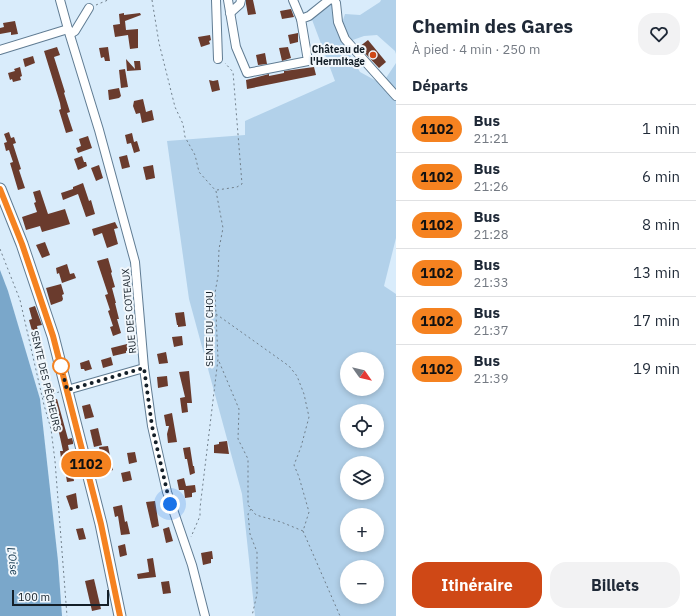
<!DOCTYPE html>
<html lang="fr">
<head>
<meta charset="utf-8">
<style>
	body { margin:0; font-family:"IBM Plex Sans",sans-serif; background:#f2f2f3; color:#1f2937; height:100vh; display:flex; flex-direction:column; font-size:15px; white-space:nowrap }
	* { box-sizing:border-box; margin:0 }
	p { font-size:13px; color:#747a83 }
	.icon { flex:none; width:22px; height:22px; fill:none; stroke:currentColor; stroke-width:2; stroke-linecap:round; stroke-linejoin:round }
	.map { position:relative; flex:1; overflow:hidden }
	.panel { display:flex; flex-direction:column; background:#fff; width:300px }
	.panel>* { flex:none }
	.badge { padding:0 8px; border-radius:13px; font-size:14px; line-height:26px }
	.needle { width:26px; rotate:124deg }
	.fabs { position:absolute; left:340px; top:352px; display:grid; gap:8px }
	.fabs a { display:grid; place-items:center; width:44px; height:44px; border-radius:50%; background:#fff; box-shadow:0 2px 6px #0003; font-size:20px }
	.scale { position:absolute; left:12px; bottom:10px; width:97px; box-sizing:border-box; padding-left:4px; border:2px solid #141f28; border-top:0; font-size:11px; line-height:14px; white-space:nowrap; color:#141f28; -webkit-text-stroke:3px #f1f7fc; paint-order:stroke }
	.you { position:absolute; width:20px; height:20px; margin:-10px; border:3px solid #fff; border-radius:50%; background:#1a73e8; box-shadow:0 0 0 6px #1a73e833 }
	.map>.badge { position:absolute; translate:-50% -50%; box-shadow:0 0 0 2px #fff }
	h2 { padding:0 16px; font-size:15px; line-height:36px }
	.round { display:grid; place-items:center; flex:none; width:42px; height:42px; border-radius:16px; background:#f2f2f3 }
	.head { display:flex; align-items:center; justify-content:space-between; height:68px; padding:0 16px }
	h1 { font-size:19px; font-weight:800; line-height:30px }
	.action { display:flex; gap:8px; margin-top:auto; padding:8px 16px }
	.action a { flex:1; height:46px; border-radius:16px; background:#cf4816; color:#fff; font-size:16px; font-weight:800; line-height:46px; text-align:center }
	.action a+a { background:#f2f2f3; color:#1f2937 }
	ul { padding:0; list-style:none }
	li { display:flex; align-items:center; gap:12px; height:48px; padding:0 16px; border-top:1px solid #e0e1e3 }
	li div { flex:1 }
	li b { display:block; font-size:15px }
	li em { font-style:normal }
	li .badge { min-width:44px; font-weight:700; text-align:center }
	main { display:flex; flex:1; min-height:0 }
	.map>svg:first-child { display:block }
</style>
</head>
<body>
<main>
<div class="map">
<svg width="396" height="616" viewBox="0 0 396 616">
	<rect width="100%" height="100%" fill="#d9ecfb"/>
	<g fill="#b2d1ea" fill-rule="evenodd">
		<path d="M381,0H396V54L395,51L377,35L364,36L350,41L342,23L345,14L360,15L380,2Z"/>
		<path d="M331,3L337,33L360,72L382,84L396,63V238L384,286L396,294V616H255L242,494L189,299L167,141L245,135V121L335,81L311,17ZM347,359H377V389H347ZM347,411H377V441H347ZM347,463H377V493H347ZM347,515H377V545H347ZM347,567H377V597H347Z"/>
	</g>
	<path fill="#7aa7ca" d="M0,270L8,291L40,399L58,561L62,616H0Z"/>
	<g fill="#6a3b2d">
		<path d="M246,0H253L256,14L248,15L246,4Z"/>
		<path d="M291,9L294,17L282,19L280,11Z"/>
		<path d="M124,13V15L140,13L141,15L125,21L126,30L138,29V48L130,49L128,35L115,37L113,25L120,24L119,14Z"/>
		<path d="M15,21L18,34L11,35V32L0,34V28L4,27L3,23Z"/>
		<path d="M298,33V42L290,44L288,35Z"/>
		<path d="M210,35L211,40L209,41L210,44L201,47L198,37Z"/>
		<path d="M368,40L386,62L379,68L359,47Z"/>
		<path d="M57,47L60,55L54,57L65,92L64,93L70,112L67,113L73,131L66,133L59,110L61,109L60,103L44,51Z"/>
		<path d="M108,47L110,61H105L104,57L101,58L99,48Z"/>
		<path d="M288,47L291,58L282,61L279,48Z"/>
		<path d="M265,53L267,64L258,65L256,55Z"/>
		<path d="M33,56L35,63L25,67L23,59Z"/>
		<path d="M126,59L135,69L134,61H140L141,70L127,71Z"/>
		<path d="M20,67L22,76L20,77L21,80L13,82L12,79L10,80L8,73L15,71L14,69Z"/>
		<path d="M314,67L316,75L247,89L246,80L269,74V76L284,73V71L292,70Z"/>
		<path d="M125,69L128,87L121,88L119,70Z"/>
		<path d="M209,80L213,81L218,80L220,90L212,92Z"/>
		<path d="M119,88L121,96L119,98L109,100L108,90Z"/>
		<path d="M143,99L146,112L152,110L154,120L142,123L140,113L136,114L133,106L134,101Z"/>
		<path d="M9,132L11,138L14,137L16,143L13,144L21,169L19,170L25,188L18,190L10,163L13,162L9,150L6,151L4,143L7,142L4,134Z"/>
		<path d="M132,133L134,142L137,141L140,151L134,153L131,143L127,144L125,135Z"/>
		<path d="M88,136L92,148L78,153L76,148L81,146L79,139Z"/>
		<path d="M127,155L130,167L122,169L119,157Z"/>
		<path d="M82,156L84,162H86L87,166L78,170L74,159Z"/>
		<path d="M99,165L103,178L96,181L91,168Z"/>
		<path d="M153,165L155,178L146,180L143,167Z"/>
		<path d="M83,183L89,201L91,200L95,214L86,217L78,194L63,200L61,193L73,189V187Z"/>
		<path d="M40,190L48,214L65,209L70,224L42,232L40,226L26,230L22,217L37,212L34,203L36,202L33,192Z"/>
		<path d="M115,222L118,228L114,229L118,244L107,248L102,233L94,236L92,229Z"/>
		<path d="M45,242L50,255L42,258L36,245Z"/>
		<path d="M108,258L112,272L111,273L115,287L112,288L116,303H115L119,319H117L121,333L113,336L110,327L113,326L108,311L110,310L105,295L108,294L97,261Z"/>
		<path d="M67,264L70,274L74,273L76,278L62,283L59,273L57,274L56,268Z"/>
		<path d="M61,284L64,294L62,295L63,299L62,301L51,305L46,288Z"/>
		<path d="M35,306L42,325L37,326L39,337L34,338L29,320L32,319L29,308Z"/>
		<path d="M184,312L186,326L178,327V325H177L175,313Z"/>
		<path d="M182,336L183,345L174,347L172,337Z"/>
		<path d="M127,344L129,350L126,351V353L113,356L111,348Z"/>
		<path d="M166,352L168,363L159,364L157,354Z"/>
		<path d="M111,357L113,365L103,368L101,360Z"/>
		<path d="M89,360L92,369L85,371L84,369H81L80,363Z"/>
		<path d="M189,371L192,403H187L188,412L182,413L180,398L185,397L179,372Z"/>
		<path d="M167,376L168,386L158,388L157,377Z"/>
		<path d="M57,399L68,439L72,438L73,442V444L68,445L71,461L72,460L74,469H72L74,481L67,482L63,458H61L60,451H63L58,428L57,424H54L53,417L55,416V414L52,400Z"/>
		<path d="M90,404L94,417L85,419L82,406Z"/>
		<path d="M172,413L177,442L168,443L167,434L169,426H166L164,415Z"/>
		<path d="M98,428L102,445L94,447L90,430Z"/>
		<path d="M227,441L229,454L214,453V445L219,444V442Z"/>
		<path d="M108,446L113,470L105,473L99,447Z"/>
		<path d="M190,447L193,466H194L195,473L190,475L187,459H185L183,448Z"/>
		<path d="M135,452L137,462L129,464L127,453Z"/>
		<path d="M130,471L132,480L123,482L121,473Z"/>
		<path d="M184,478L186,486L195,485L196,492L192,493V497L185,498L184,490H179L177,480Z"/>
		<path d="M76,493L78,508L71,510L66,496Z"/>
		<path d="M155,501L159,526L152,528L146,502Z"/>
		<path d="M122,505L125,522L127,521L130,534L121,535L118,516L115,517L113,507Z"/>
		<path d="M169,527L173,541L166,543L163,529Z"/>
		<path d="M83,528L86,539L79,540L76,529Z"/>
		<path d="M125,544L127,555L120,557L118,546Z"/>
		<path d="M212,551L213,559H211V563L203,565L201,553Z"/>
		<path d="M153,558L156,577L138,579L137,574L149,572L147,559Z"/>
		<path d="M94,579L101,609L92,611L85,581Z"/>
		<path d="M169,581L171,593L163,594L161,582Z"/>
	</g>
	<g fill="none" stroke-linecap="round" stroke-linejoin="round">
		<defs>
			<g id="minor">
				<path d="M60,0L68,29L99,130L135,262L144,368L152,426L167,492L192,565L205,616"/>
				<path d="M216,0L218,59"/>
				<path d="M228,0L236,47L247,73L308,61L301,19L309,16L329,0"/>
				<path d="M293,0L301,19"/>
				<path d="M334,0L336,3L338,22L345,39L396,96"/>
				<path d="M230,13L240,4L241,0"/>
				<path d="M70,34L75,31L89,8"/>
				<path d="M0,50L68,29"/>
				<path d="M67,390L144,368"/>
			</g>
			<path id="major" d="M0,189L22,244L53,336L101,524L120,616"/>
		</defs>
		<use href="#minor" stroke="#607c93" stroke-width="10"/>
		<use href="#major" stroke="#607c93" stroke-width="13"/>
		<g stroke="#707f8b" stroke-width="1" stroke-dasharray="2 3" stroke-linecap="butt">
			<path d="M152,0L159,43L175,107L183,124L185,137L195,155L199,172L216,191L223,228L219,249L218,276L215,293L218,359L200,508V516L191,537"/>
			<path d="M96,5L108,0"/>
			<path d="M217,190L237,187L242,184L233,72L225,63"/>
			<path d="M0,249L20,300L44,405L51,429L55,461L67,616"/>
			<path d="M216,314L289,366L297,376L304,394L309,417L301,447L294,465L299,477L309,512L303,531L281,522L256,515L248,505V459L238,439L239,409L218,359"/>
			<path d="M43,397L59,392"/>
			<path d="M251,509L248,514L250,534L257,552V594L252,616"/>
			<path d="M303,531L340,616"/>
		</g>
		<use href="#minor" stroke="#fff" stroke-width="8"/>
		<use href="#major" stroke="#fff" stroke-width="11"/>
	</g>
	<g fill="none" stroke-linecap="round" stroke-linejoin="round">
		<defs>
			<path id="line" d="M0,189L22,244L53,336L101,524L120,616"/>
		</defs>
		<use href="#line" stroke="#fff" stroke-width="9"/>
		<use href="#line" stroke="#f58220" stroke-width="6"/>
		<path stroke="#141f28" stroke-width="4" stroke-dasharray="0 7.2" d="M61,366L67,390L144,368L152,426L170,504"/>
	</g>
	<circle fill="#cf4816" stroke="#f1f7fc" stroke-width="1.5" cx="373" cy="55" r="4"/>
	<circle fill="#fff" stroke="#f58220" stroke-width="2" cx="61" cy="366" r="8"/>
	<g text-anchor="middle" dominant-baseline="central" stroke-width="4" stroke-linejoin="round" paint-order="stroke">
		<g font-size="10" font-weight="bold" fill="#141f28" stroke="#f1f7fc" text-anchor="end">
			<text x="365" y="49">Château de<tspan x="365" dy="12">l'Hermitage</tspan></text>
		</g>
		<g font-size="10" fill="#141f28" stroke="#f1f7fc">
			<text transform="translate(129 311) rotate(-95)">RUE DES COTEAUX</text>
			<text transform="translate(209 329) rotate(-90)">SENTE DU CHOU</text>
			<text transform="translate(46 381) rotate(77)">SENTE DES PÊCHEURS</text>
		</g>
		<g font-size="11" font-style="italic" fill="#0b3048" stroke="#f1f7fc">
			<text transform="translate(13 561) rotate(83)">L'Oise</text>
		</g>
	</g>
</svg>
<div class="fabs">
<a><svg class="needle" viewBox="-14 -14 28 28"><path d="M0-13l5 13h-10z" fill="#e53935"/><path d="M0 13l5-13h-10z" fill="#747a83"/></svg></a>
<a><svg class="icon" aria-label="locate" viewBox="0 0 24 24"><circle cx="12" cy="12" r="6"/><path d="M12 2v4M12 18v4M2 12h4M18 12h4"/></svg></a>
<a><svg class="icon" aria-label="layers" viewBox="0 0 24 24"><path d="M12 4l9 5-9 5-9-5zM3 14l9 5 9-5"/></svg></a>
<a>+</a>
<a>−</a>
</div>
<div class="scale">100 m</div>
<div class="you" style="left:170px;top:504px"></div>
<b class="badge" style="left:86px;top:464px;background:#f58220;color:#111">1102</b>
</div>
<section class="panel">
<div class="head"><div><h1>Chemin des Gares</h1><p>À pied · 4 min · 250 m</p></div><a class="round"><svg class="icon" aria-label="heart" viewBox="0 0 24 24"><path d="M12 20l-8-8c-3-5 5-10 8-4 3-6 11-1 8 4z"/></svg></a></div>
<h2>Départs</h2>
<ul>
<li><span class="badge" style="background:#f58220;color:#111">1102</span><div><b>Bus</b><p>21:21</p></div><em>1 min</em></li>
<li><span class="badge" style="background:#f58220;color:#111">1102</span><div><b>Bus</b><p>21:26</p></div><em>6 min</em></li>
<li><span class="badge" style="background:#f58220;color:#111">1102</span><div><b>Bus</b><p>21:28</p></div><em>8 min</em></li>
<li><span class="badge" style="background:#f58220;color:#111">1102</span><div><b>Bus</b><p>21:33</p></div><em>13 min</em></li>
<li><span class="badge" style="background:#f58220;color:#111">1102</span><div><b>Bus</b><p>21:37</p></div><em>17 min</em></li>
<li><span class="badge" style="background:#f58220;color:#111">1102</span><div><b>Bus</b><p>21:39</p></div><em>19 min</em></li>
</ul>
<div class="action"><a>Itinéraire</a><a>Billets</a></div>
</section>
</main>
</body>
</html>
